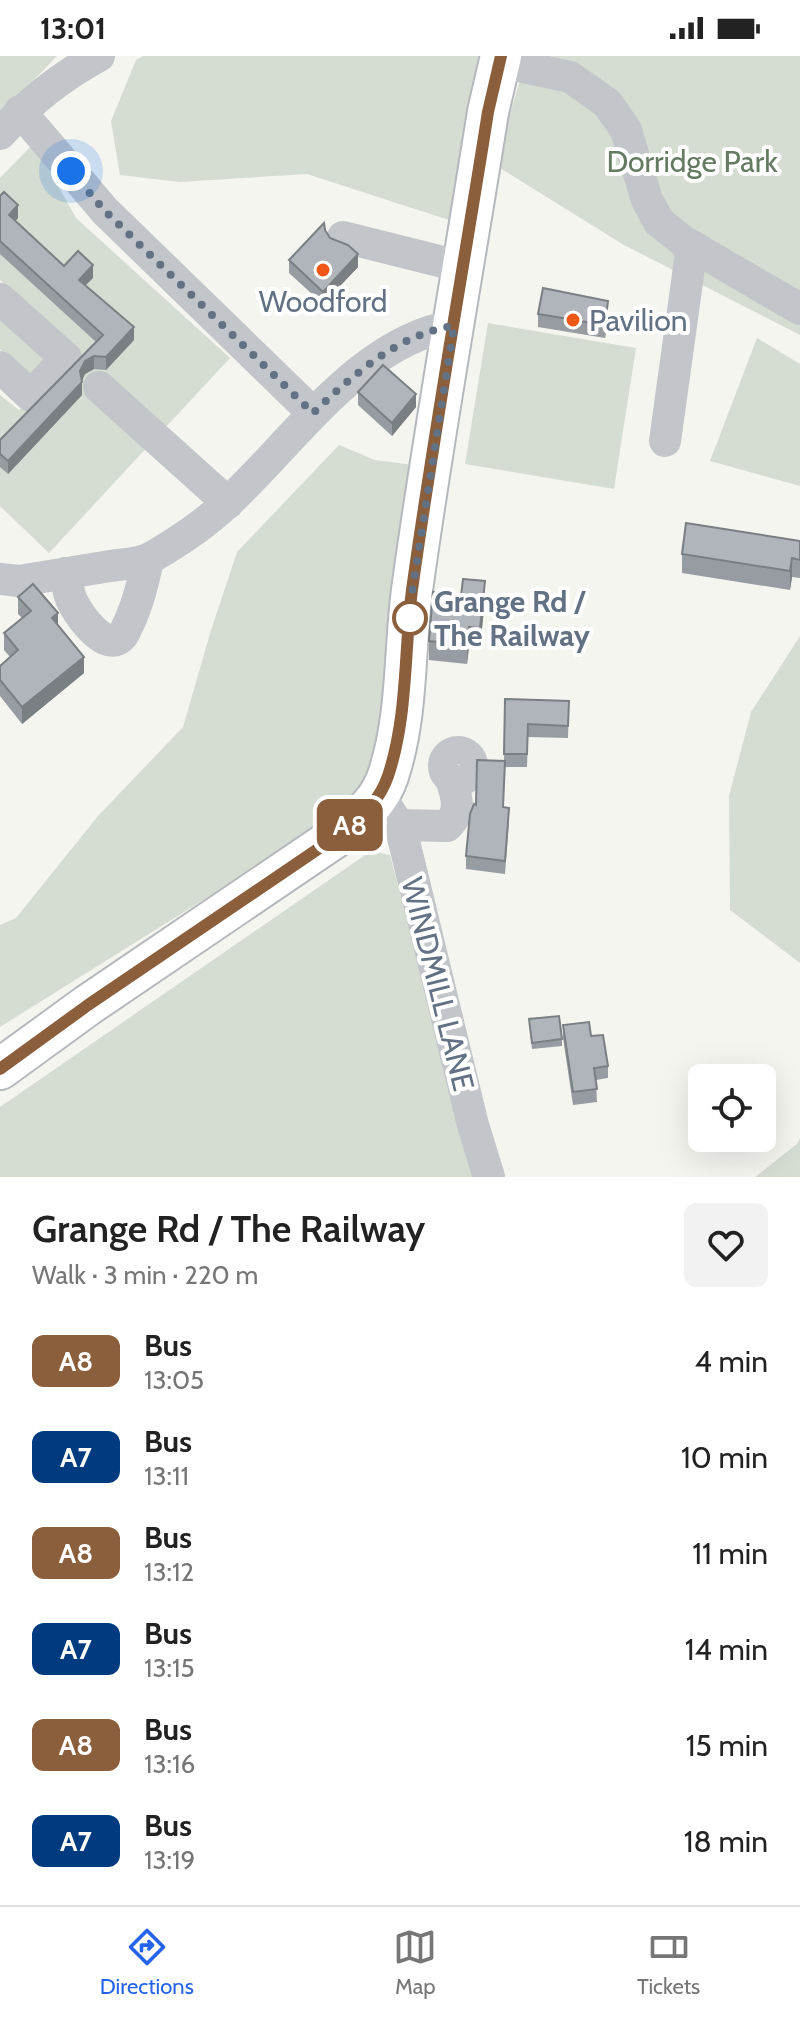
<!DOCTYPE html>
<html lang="en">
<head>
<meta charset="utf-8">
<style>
	body { margin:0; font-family:Cabin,sans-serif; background:#f2f2f2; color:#222; height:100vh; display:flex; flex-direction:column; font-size:30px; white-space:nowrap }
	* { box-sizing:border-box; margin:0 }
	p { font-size:26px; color:#767676 }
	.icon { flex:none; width:44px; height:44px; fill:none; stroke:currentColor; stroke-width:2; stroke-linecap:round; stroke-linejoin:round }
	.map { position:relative; height:1121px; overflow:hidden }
	.sheet { display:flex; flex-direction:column; background:#fff; flex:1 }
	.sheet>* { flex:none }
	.badge { padding:0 16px; border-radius:12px; font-size:28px; line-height:52px }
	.tools { position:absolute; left:688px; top:1008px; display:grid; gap:16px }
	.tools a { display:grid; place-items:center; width:88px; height:88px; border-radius:12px; background:#fff; box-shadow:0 8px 32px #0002; font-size:40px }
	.you { position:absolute; width:40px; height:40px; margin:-20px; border:6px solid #fff; border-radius:50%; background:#1a73e8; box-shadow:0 0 0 12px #1a73e833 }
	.map>.badge { position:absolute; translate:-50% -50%; box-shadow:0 0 0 4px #fff }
	.round { display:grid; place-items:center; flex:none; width:84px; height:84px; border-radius:12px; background:#f2f2f2 }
	.overview { display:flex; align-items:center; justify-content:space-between; height:136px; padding:0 32px }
	h1 { font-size:38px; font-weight:600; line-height:60px }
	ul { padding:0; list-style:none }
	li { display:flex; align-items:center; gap:24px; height:96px; padding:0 32px }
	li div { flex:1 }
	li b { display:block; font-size:30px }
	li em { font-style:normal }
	li .badge { min-width:88px; font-weight:700; text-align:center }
	.status { display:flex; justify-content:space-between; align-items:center; height:56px; padding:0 40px; background:#fff; direction:ltr }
	.status svg { height:22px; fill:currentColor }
	.tab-bar { display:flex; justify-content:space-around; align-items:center; height:112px; border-top:2px solid #e0e0e0; background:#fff; font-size:22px; color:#767676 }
	.tab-bar a { display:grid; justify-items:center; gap:4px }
	.tab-bar .on { color:#2563eb }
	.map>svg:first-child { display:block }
</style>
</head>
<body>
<div class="status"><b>13:01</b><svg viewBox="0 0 49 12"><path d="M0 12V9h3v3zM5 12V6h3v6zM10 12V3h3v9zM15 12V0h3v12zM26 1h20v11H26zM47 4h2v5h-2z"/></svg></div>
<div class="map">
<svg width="800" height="1121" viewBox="0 0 800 1121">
	<rect width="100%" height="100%" fill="#f5f5f0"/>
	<g fill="#d5dcd1">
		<path d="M0,0H57L0,59Z"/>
		<path d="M143,0H479L449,164L307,118L179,126L120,119L111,65L136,4Z"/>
		<path d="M527,0H800V279L624,189L495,109Z"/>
		<path d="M34,87L76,162L230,302L49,497L0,450V339L19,354L75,292L0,224V122Z"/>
		<path d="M0,253L49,297L29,319L0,293Z"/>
		<path d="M488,267L636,292L614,433L465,408Z"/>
		<path d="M757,282L800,308V430L710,405Z"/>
		<path d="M339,389L375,404L414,409L388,650L368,725L315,774L0,971V869L16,862L98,760L183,671L211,574L237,496Z"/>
		<path d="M800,580V907L730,854L729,740L751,656Z"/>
		<path d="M371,795L390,799L475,1121H0V1051Z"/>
		<path d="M800,1082V1121H755L797,1088Z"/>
	</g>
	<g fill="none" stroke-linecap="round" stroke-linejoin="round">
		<defs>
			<path id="major" d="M0,1013L88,949L343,776C363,758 379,746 388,720C408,660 404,596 412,534C434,374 463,215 488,56L501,0"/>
		</defs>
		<use href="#major" stroke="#b5b9bd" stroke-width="44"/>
		<g stroke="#c2c5c9" stroke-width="32">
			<path d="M500,6L570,21L607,47L626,74L647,144L659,166L683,185L800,253"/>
			<path d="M20,55L105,155L313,357"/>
			<path d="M0,78C30,45 60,21 99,0"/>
			<path d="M343,181L463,211"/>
			<path d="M0,243L66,302L31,340L0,311"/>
			<path d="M99,331L228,447"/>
			<path d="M665,385L692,190"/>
			<path d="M66,517C67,527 68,538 73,547C80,560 106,598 122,580C125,577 126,572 128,569C138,548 143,527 148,504"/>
			<path d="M0,523L19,525C50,520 80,515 110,510C123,508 140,508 152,501C178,486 204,469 226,448C290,390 362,282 454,270"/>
			<circle cx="458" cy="710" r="14"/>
			<path d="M380,740L401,773L473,1069L489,1121"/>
			<path d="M398,769L447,770C462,756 457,741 451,723"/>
		</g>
		<use href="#major" stroke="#fff" stroke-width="40"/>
	</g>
	<g fill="#969ca1">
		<path d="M0,140L18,162L15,165L64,210L93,222L85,229L134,284L106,314L94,313L85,318L82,325V339L8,418L0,411V384L96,286L0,198Z"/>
		<path d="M325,174L330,182L358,211L323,248L289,217V204Z"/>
		<path d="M538,258H608L605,282L538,271Z"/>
		<path d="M358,336L416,351L392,380L358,349Z"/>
		<path d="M800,485V522L792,521L790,534L682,517V498Z"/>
		<path d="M18,541L58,569L84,617L22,668L0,640V610L10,601L4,594V577L22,562L18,558Z"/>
		<path d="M485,544L480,591L469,590L467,608L429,604V585Z"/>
		<path d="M505,643L569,645L568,682L528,681L527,711H505L503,751L509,765L505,818L466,813V800L476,749L504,705Z"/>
		<path d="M529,963L562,983V990L532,993Z"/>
		<path d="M563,969L591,980L608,1010V1022L596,1024L597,1046L573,1049L563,982Z"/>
	</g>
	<g fill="#7a7f83">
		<path d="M18,149V162L9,172V159Z"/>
		<path d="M358,198V211L323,248V236Z"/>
		<path d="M93,209V222L79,236V224Z"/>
		<path d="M608,245V258L605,282V269Z"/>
		<path d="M134,271V284L106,314V301Z"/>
		<path d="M94,300V313L85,318L80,328V315L85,305Z"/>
		<path d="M82,326V339L8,418V405Z"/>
		<path d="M416,338V351L392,380V367Z"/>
		<path d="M792,502V521L790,534V515Z"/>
		<path d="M485,525V544L480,591V572Z"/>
		<path d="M58,557V574L52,562Z"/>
		<path d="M469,571V590L467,608V589Z"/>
		<path d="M84,601V617L22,668V651Z"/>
	</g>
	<g fill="#afb5bb" stroke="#7a7f83" stroke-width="2">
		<path d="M4,136L18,149L9,159L64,210L78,195L93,209L79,224L134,271L106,301L94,300L85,305L80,315L82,326L8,405L0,398V384L103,279L0,185V140Z"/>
		<path d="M324,167L325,174L330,182L348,189L358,198L323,236L289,204Z"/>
		<path d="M543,232L608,245L605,269L538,258Z"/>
		<path d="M383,309L416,338L392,367L358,336Z"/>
		<path d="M686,467L800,485V504L792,502L790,515L682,498Z"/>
		<path d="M463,523L485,525L480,572L469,571L467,589L429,585L433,536L461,540Z"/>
		<path d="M33,528L58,557L52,562L84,601L22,651L0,624V610L18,594L4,577L31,555L18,541Z"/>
		<path d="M505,643L569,645L568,670L528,668L527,698H504Z"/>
		<path d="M477,704L505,705L503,751L509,752L505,805L466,800L470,758L474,748L476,749Z"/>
		<path d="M559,960L562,983L532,987L529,963Z"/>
		<path d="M589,966L591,980L603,979L608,1010L594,1012L597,1033L573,1036L563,969Z"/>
	</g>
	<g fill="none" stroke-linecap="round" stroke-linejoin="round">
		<defs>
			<path id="line" d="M0,1013L88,949L343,776C363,758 379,746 388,720C408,660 404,596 412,534C434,374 463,215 488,56L501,0"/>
		</defs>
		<use href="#line" stroke="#fff" stroke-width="18"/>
		<use href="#line" stroke="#8b5e3c" stroke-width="12"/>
		<path stroke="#627284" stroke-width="8" stroke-dasharray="0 14.4" d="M71,115L105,155L313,357C351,321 399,277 454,270L412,537L409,567L410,562"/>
	</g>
	<g fill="#ee5717" stroke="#fff" stroke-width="3">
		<circle cx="323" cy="214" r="8"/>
		<circle cx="573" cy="264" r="8"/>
	</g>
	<circle fill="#fff" stroke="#8b5e3c" stroke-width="4" cx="410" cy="562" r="16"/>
	<g text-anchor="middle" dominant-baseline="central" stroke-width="8" stroke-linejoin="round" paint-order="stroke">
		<g font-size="30" fill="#647a61" stroke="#fff">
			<text x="692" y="105">Dorridge Park</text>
		</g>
		<g font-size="30" fill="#627284" stroke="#fff">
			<text x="323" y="245">Woodford</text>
			<text x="589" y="264" text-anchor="start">Pavilion</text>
		</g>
		<g font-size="30" font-weight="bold" fill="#627284" stroke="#fff" text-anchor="start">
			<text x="434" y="545">Grange Rd /<tspan x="434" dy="34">The Railway</tspan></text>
		</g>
		<g font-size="30" fill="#627284" stroke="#fff">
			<text transform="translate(438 928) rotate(76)">WINDMILL LANE</text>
		</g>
	</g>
</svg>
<div class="tools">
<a><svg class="icon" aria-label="locate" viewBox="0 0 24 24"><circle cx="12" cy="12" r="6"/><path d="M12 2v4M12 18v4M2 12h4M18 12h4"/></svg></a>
</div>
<div class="you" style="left:71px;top:115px"></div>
<b class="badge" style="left:350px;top:769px;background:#8b5e3c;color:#fff">A8</b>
</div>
<section class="sheet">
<div class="overview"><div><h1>Grange Rd / The Railway</h1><p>Walk · 3 min · 220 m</p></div><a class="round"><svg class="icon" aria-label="heart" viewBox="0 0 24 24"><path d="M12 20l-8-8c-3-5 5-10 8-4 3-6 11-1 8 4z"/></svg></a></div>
<ul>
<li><span class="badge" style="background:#8b5e3c;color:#fff">A8</span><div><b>Bus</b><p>13:05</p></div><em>4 min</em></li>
<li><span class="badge" style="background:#003b80;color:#fff">A7</span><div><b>Bus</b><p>13:11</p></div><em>10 min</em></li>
<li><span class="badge" style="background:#8b5e3c;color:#fff">A8</span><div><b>Bus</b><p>13:12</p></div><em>11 min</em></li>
<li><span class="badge" style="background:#003b80;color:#fff">A7</span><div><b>Bus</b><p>13:15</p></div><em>14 min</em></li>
<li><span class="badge" style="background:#8b5e3c;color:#fff">A8</span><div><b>Bus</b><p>13:16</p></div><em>15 min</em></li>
<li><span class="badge" style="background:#003b80;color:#fff">A7</span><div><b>Bus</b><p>13:19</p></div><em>18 min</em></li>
</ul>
</section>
<nav class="tab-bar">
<a class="on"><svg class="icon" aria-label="directions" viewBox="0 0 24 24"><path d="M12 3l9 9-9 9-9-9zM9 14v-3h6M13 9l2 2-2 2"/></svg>Directions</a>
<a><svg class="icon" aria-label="map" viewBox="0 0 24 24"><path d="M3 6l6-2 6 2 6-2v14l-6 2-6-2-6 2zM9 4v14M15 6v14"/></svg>Map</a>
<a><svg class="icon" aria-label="tickets" viewBox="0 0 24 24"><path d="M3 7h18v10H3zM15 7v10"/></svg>Tickets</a>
</nav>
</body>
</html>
